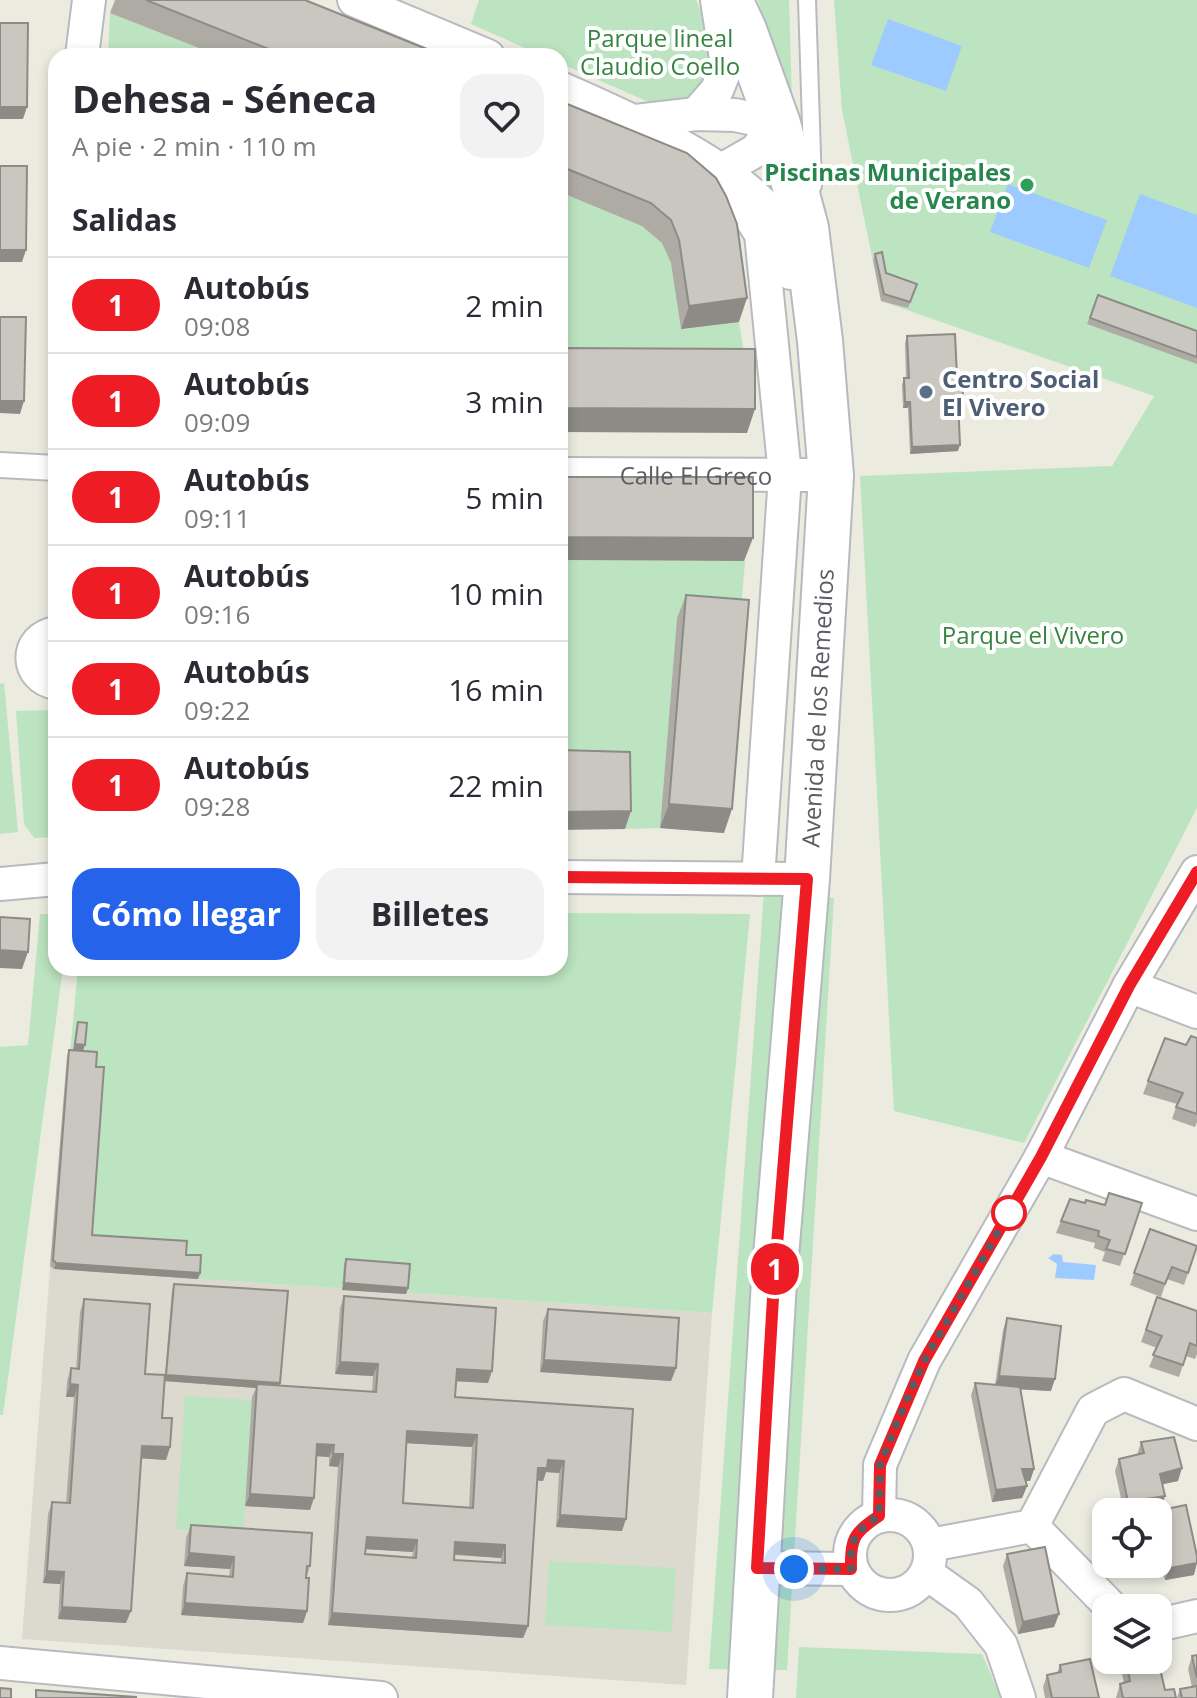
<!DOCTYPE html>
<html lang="es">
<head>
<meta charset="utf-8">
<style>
	body { margin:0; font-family:"Open Sans",sans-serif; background:#f2f2f3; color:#2b2b33; height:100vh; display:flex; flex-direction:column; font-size:30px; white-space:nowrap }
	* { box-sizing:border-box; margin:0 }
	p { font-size:26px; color:#7c7c81 }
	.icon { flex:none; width:44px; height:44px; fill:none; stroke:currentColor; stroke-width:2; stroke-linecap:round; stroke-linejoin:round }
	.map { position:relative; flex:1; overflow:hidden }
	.panel { position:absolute; left:48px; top:48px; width:520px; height:928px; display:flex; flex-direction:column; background:#fff; border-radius:24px; box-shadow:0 4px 12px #0003 }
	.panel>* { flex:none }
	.badge { padding:0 16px; border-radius:26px; font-size:28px; line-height:52px }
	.buttons { position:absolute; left:1092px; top:1498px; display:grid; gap:16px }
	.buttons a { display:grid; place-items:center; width:80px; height:80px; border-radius:16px; background:#fff; box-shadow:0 4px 12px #0003; font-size:40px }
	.you { position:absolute; width:40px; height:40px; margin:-20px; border:6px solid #fff; border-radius:50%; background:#1a73e8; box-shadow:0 0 0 12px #1a73e833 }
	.map>.badge { position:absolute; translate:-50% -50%; box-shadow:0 0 0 4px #fff }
	h2 { padding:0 24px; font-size:30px; line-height:72px }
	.round { display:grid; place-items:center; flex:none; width:84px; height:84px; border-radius:24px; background:#f2f2f3 }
	.headline { display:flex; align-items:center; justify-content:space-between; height:136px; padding:0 24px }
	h1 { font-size:38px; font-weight:700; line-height:60px }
	.action { display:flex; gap:16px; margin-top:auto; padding:16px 24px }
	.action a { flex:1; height:92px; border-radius:24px; background:#2563eb; color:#fff; font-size:32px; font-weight:700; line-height:92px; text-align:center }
	.action a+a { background:#f2f2f3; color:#2b2b33 }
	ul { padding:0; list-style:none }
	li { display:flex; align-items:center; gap:24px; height:96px; padding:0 24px; border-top:2px solid #e1e1e2 }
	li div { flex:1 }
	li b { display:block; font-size:30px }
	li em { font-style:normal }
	li .badge { min-width:88px; font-weight:700; text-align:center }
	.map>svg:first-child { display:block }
</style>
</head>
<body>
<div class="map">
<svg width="1197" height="1698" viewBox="0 0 1197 1698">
	<rect width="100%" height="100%" fill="#ecebe0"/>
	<path fill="#dcdace" d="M50,1269L712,1313L686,1685L22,1639Z"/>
	<g fill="#bce4c0">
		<path d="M479,0H696L714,41L716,67L688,104L662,108L560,63V56H543L471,24Z"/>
		<path d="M758,0H789L792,100Z"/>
		<path d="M834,0H1197V808L1024,1143L894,1111L860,476L1112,466L1154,396L881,301L842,110Z"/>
		<path d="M110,13L219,56H108Z"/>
		<path d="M560,192C588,204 643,218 662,242C676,261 677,306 681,329L739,322L747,372L560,371Z"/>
		<path d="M560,560L745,561L740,624L677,619L660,828L625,829L623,770L560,768Z"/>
		<path d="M4,683L18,832L0,834V684Z"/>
		<path d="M56,710V837L34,838L24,824L16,711Z"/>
		<path d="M764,891L834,898L787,1670L709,1669Z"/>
		<path d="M560,913L750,914L712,1313L50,1269L78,968H560Z"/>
		<path d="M40,914H56V968H63L3,1415H0V1047L28,1045Z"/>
		<path d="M185,1396L252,1400L243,1533L176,1529Z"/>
		<path d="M549,1561L676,1568L672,1632L545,1625Z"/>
		<path d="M799,1647L982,1654L1001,1698H796Z"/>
	</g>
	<g fill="#9ecbff">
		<path d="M888,19L962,46L946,91L871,65Z"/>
		<path d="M1008,184L1107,220L1089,268L990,232Z"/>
		<path d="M1140,194L1197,215V308L1110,276Z"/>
		<path d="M1054,1254L1062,1255L1063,1262L1096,1265L1094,1280L1055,1278L1057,1264L1048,1258Z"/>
	</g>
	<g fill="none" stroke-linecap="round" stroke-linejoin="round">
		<defs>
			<path id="service" d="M807,0L813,186"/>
			<path id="pedestrian" d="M0,465L56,468"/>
			<g id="minor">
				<path d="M354,0L488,56"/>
				<path d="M82,56L89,0"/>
				<path d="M560,88C624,116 750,170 784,231C791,242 790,260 791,273"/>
				<path d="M696,114L717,90L727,65L717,0"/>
				<path d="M636,121L696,114L735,115L778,124L755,151L720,171"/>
				<path d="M720,171L761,234L785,475L758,879"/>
				<path id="s1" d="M560,474L808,475"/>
				<path d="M56,633C24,638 25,678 56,683"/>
				<path d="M560,877L807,879"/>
				<path d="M0,884L56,879"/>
				<path d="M1129,986L1197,1012"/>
				<path d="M1041,1157L1197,1214"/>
				<circle cx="890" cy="1555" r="40"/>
				<path d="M879,1516L880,1465L924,1361L1041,1157L1129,986L1197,872"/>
				<path d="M1032,1526L1093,1410L1124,1394L1197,1424"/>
				<path d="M1032,1526L1112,1608"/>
				<path d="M930,1545L1032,1526"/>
				<path d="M757,1568L851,1569"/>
				<path d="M926,1573L968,1603L1001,1645L1019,1698"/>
				<path d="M1158,1625L1197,1616"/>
				<path d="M0,1663L381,1698"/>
			</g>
			<path id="secondary" d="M730,0L744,30L778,124L806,228L820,341L831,476L807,879L774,1281L750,1698"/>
		</defs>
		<use href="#service" stroke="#b8babf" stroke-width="20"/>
		<use href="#pedestrian" stroke="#b8babf" stroke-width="28"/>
		<use href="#minor" stroke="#b8babf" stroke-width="36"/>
		<use href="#secondary" stroke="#b6b9bf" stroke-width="48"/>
		<use href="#service" stroke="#fff" stroke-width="16"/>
		<use href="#pedestrian" stroke="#fff" stroke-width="24"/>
		<use href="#minor" stroke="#fff" stroke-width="32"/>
		<use href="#secondary" stroke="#fff" stroke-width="44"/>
	</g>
	<g fill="#adaba4" fill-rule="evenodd">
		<path d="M115,0H305L444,56H219L110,13Z"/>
		<path d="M560,101L687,153L739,322L681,329L671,263L662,243L642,226L560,192Z"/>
		<path d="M875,254L886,273L917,284L908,308L881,301L873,260Z"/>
		<path d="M1098,295L1197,331V364L1087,324Z"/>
		<path d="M907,336L957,376L963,399L961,406H958V451L910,454L908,408H903L902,385L904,378H906L905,343Z"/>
		<path d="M686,595L724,833L660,828L677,618Z"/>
		<path d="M78,1022L83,1051L96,1067L92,1235L186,1255L200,1273L198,1279L54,1269L50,1266L67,1056L69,1050H73L76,1028Z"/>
		<path d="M1197,1038V1122L1195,1127L1172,1119L1177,1104L1143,1094L1148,1081L1186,1045Z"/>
		<path d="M1070,1199L1085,1203L1105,1205L1142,1203L1120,1266L1102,1261L1105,1252L1094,1248L1095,1243L1056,1233Z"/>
		<path d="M1150,1229L1188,1273L1184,1285L1167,1279L1161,1297L1130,1285Z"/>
		<path d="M346,1259L408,1288L406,1294L342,1290L344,1265Z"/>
		<path d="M174,1284L280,1383L279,1386L372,1392L373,1376L335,1374L340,1308L344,1296L488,1383L456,1381L455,1397L633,1409L622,1531L556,1527L559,1473L546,1472L543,1481L537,1480L528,1626L523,1638L328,1625L338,1467L329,1466V1457L317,1456L310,1510L245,1506L252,1397L256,1388L165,1381L162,1418L170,1447L166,1460L141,1458L126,1623L58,1619L60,1584L43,1583L48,1514L52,1502L66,1503L74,1397H66L67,1381L71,1368L76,1369L80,1312L84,1299L145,1374L165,1375L172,1290ZM407,1443L472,1447L469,1507L403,1503ZM366,1549L413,1552L412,1557L365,1554ZM454,1555L501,1558V1563L454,1560Z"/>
		<path d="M1157,1297L1197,1311V1354L1195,1359L1186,1356L1179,1377L1149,1367L1157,1348L1141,1342Z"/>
		<path d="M548,1309L676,1368L671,1381L540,1372L543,1321Z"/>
		<path d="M1007,1318L1051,1391L1020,1389L1034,1469L1030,1481H1026L1027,1486L1022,1498L992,1502L971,1395L975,1383L995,1385L1003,1330Z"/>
		<path d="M1141,1442L1178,1481L1162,1484L1165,1496L1161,1508L1139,1512H1124L1115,1471L1119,1459L1137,1455Z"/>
		<path d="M1166,1509L1194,1575L1165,1580L1162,1572L1139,1575L1137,1564H1158L1164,1515Z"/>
		<path d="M191,1525L310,1566L306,1578L307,1611L303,1623L181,1615L183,1586L187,1573L229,1576L230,1569L184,1566L186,1538Z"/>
		<path d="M1007,1554L1059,1614L1054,1627L1018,1634L1003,1566Z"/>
		<path d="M1197,1655V1698H1177L1180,1689L1192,1687L1188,1669L1192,1656Z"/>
		<path d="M1126,1661L1165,1690L1176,1698H1116L1120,1684L1124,1683L1122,1673Z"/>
		<path d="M1060,1665L1099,1698H1045L1043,1687L1047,1675L1057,1673Z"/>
	</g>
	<g fill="#8d8b86">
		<path d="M0,107H27L23,119H0Z"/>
		<path d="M0,250H26L22,262H0Z"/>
		<path d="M747,298L739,322L681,329L689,306Z"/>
		<path d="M0,401H24L20,414L0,413Z"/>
		<path d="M905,402H910L908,408H903Z"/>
		<path d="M560,408L755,409L747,433L560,432Z"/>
		<path d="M960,445L958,451L910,454L912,447Z"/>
		<path d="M560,537L753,538L744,561L560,560Z"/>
		<path d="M669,804L732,809L724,833L660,828Z"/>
		<path d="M631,811L625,829L560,830V812Z"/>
		<path d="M0,950L28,952L22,969L0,968Z"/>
		<path d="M75,1044L85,1045L83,1051L73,1050Z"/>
		<path d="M56,1263L200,1273L198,1279L54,1269Z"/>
		<path d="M344,1283L408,1288L406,1294L342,1290Z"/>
		<path d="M544,1360L676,1368L671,1381L540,1372Z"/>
		<path d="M340,1362L378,1364L373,1376L335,1374Z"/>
		<path d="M457,1369L492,1371L488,1383L452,1381Z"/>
		<path d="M166,1375L280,1383L278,1389L257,1384L256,1388L164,1381Z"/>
		<path d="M999,1376L1055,1379L1051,1391L994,1388Z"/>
		<path d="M70,1384L78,1385L74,1397H66Z"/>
		<path d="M407,1431L477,1435L472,1447L403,1443Z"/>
		<path d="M317,1444L334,1445L329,1457L313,1456Z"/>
		<path d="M142,1446L170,1447L166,1460L137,1458Z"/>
		<path d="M333,1454H343L338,1467L329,1466Z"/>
		<path d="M548,1460L564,1461L559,1473L546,1472L543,1481L533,1480L538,1468Z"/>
		<path d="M1182,1468L1178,1481L1155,1486L1160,1474Z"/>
		<path d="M1022,1469H1034L1030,1481H1018Z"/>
		<path d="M1027,1486L1022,1498L992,1502L996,1490Z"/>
		<path d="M250,1494L314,1498L310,1510L245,1506Z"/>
		<path d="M1165,1496L1161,1508L1139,1512H1125L1128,1502Z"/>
		<path d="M560,1515L626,1519L622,1531L556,1527Z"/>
		<path d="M367,1537L417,1540L413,1552L362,1549Z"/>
		<path d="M455,1542L505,1545L501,1558L450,1554Z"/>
		<path d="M189,1553L234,1557L230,1569L184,1566Z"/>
		<path d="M1167,1560L1162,1572L1139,1575L1143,1564H1158V1561Z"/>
		<path d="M1197,1563L1194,1575L1165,1580L1170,1568Z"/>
		<path d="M47,1571L64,1572L60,1584L43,1583Z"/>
		<path d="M185,1603L307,1611L303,1623L181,1615Z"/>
		<path d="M62,1607L131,1611L126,1623L58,1619Z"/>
		<path d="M332,1613L528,1626L523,1638L328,1625Z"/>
		<path d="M1059,1614L1054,1627L1018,1634L1023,1622Z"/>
	</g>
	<g fill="#c9c7bf" stroke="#8d8b86" stroke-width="2" fill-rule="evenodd">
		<path d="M146,0H305L444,56H286Z"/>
		<path d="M0,23H28L27,107H0Z"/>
		<path d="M116,49L183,53L182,56H115Z"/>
		<path d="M560,101L687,153L716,178L726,196L737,224L747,298L689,306L679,240L671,220L651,203L560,166Z"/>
		<path d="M0,166H27L26,250H0Z"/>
		<path d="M882,252L886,273L917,284L910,302L884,294L875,254Z"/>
		<path d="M1098,295L1197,331V357L1090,318Z"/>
		<path d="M0,317H26L24,401H0Z"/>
		<path d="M955,334L957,376H962L963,399L958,400L960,445L912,447L910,402H905L904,378H909L907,336Z"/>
		<path d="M560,348L755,349V409L560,408Z"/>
		<path d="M560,477H753V538L560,537Z"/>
		<path d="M686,595L749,600L732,809L669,804Z"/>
		<path d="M560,750L630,752L631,811L560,812Z"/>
		<path d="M0,917L30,919L28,952L0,950Z"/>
		<path d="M78,1022L87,1023L85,1045L75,1044Z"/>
		<path d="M1191,1036L1197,1038V1114L1176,1107L1183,1093L1148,1081L1165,1038L1186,1045Z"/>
		<path d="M69,1050L97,1052L96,1067H104L92,1235L187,1241L186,1255H201L200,1273L56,1263L53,1260Z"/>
		<path d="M1109,1193L1142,1203L1125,1254L1106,1249L1110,1240L1098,1236L1099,1231L1061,1221L1070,1199L1085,1203L1086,1200L1105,1205Z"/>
		<path d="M1150,1229L1197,1246L1188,1273L1172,1267L1165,1284L1134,1273Z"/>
		<path d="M346,1259L410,1264L408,1288L344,1283Z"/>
		<path d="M174,1284L288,1291L280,1383L166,1375Z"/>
		<path d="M344,1296L496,1308L492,1371L457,1369L455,1397L633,1409L626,1519L560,1515L564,1461L548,1460L547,1468H538L528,1626L332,1613L343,1454H333L334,1445L317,1444L314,1498L250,1494L257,1384L376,1392L378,1364L340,1362ZM407,1431L477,1435L473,1508L403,1503ZM367,1537L417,1540L416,1558L365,1554ZM455,1542L505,1545V1563L454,1560Z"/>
		<path d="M1157,1297L1197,1311V1346L1190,1343L1183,1365L1153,1355L1162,1336L1146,1330Z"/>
		<path d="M84,1299L150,1304L145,1374L165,1375L162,1418H172L170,1447L142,1446L131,1611L62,1607L64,1572L47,1571L52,1502L70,1503L78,1385L70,1384L71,1368L79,1369Z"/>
		<path d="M548,1309L679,1318L676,1368L544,1360Z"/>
		<path d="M1007,1318L1061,1326L1055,1379L999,1376Z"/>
		<path d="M975,1383L1020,1387L1034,1469H1022L1027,1486L996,1490Z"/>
		<path d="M1174,1437L1182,1468L1160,1474L1165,1496L1128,1502L1119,1459L1144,1453L1141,1442Z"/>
		<path d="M1186,1505L1197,1556V1563L1170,1568L1167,1560L1158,1561V1516L1167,1514L1166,1509Z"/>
		<path d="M191,1525L312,1533L310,1566H307L306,1578H309L307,1611L185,1603L187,1573L233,1577L234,1557L189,1553Z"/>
		<path d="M1045,1547L1059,1614L1023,1622L1007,1554Z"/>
		<path d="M1197,1655V1678L1192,1656Z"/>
		<path d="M1090,1659L1099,1698H1052L1047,1675L1061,1672L1060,1665Z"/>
		<path d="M1132,1660H1158L1165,1690L1174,1689L1176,1698H1123L1120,1684L1130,1681L1126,1661Z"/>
		<path d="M1197,1686V1698H1182L1180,1689Z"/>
		<path d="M0,1688L11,1689V1698H0Z"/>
		<path d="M36,1690L136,1697V1698H36Z"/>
	</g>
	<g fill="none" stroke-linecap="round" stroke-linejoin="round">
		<defs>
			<path id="line" d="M560,877L807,879L774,1281L757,1568L851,1569C850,1539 854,1532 879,1516L880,1465L924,1361L1041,1157L1129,986L1197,872"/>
		</defs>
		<use href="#line" stroke="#fff" stroke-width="18"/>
		<use href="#line" stroke="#ee1c25" stroke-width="12"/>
		<path stroke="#595c61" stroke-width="8" stroke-dasharray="0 14.4" d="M794,1569H851C850,1539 854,1532 879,1516L880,1465L901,1413L924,1361L1012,1208L1009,1213"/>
	</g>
	<circle fill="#2e9e5b" stroke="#fff" stroke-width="3" cx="1027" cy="185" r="8"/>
	<circle fill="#5c6f8a" stroke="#fff" stroke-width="3" cx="926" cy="392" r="8"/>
	<circle fill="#fff" stroke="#ee1c25" stroke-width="4" cx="1009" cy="1213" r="16"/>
	<g text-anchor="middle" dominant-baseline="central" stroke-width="8" stroke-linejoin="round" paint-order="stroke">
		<g font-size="24" fill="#358540" stroke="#fff">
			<text x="660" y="37">Parque lineal<tspan x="660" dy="28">Claudio Coello</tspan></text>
			<text x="1033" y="634">Parque el Vivero</text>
		</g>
		<g font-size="24" font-weight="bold" fill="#27864d" stroke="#fff" text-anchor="end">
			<text x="1011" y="171">Piscinas Municipales<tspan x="1011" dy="28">de Verano</tspan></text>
		</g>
		<g font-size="24" font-weight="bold" fill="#4e5e75" stroke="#fff" text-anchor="start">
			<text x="942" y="378">Centro Social<tspan x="942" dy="28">El Vivero</tspan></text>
		</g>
		<g font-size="24" fill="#595c61" stroke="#fff">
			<text stroke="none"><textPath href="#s1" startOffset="136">Calle El Greco</textPath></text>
			<text transform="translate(817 708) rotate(-87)">Avenida de los Remedios</text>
		</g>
	</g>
</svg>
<div class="buttons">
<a><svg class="icon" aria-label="locate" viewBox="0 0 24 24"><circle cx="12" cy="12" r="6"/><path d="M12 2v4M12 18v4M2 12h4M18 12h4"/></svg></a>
<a><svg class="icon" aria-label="layers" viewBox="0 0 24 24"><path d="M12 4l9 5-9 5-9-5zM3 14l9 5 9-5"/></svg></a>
</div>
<div class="you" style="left:794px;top:1569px"></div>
<b class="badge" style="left:775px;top:1269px;background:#ee1c25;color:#fff">1</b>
<section class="panel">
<div class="headline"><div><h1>Dehesa - Séneca</h1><p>A pie · 2 min · 110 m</p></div><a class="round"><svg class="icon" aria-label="heart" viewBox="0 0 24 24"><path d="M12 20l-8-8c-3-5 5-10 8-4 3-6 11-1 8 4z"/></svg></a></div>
<h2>Salidas</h2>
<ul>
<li><span class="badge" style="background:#ee1c25;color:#fff">1</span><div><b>Autobús</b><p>09:08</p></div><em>2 min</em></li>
<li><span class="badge" style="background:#ee1c25;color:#fff">1</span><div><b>Autobús</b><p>09:09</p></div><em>3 min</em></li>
<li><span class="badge" style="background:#ee1c25;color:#fff">1</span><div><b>Autobús</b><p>09:11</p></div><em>5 min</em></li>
<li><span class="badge" style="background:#ee1c25;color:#fff">1</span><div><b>Autobús</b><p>09:16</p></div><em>10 min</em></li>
<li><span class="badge" style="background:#ee1c25;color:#fff">1</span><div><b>Autobús</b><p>09:22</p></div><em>16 min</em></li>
<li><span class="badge" style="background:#ee1c25;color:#fff">1</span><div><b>Autobús</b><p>09:28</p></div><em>22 min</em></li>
</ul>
<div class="action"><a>Cómo llegar</a><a>Billetes</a></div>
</section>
</div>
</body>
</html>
